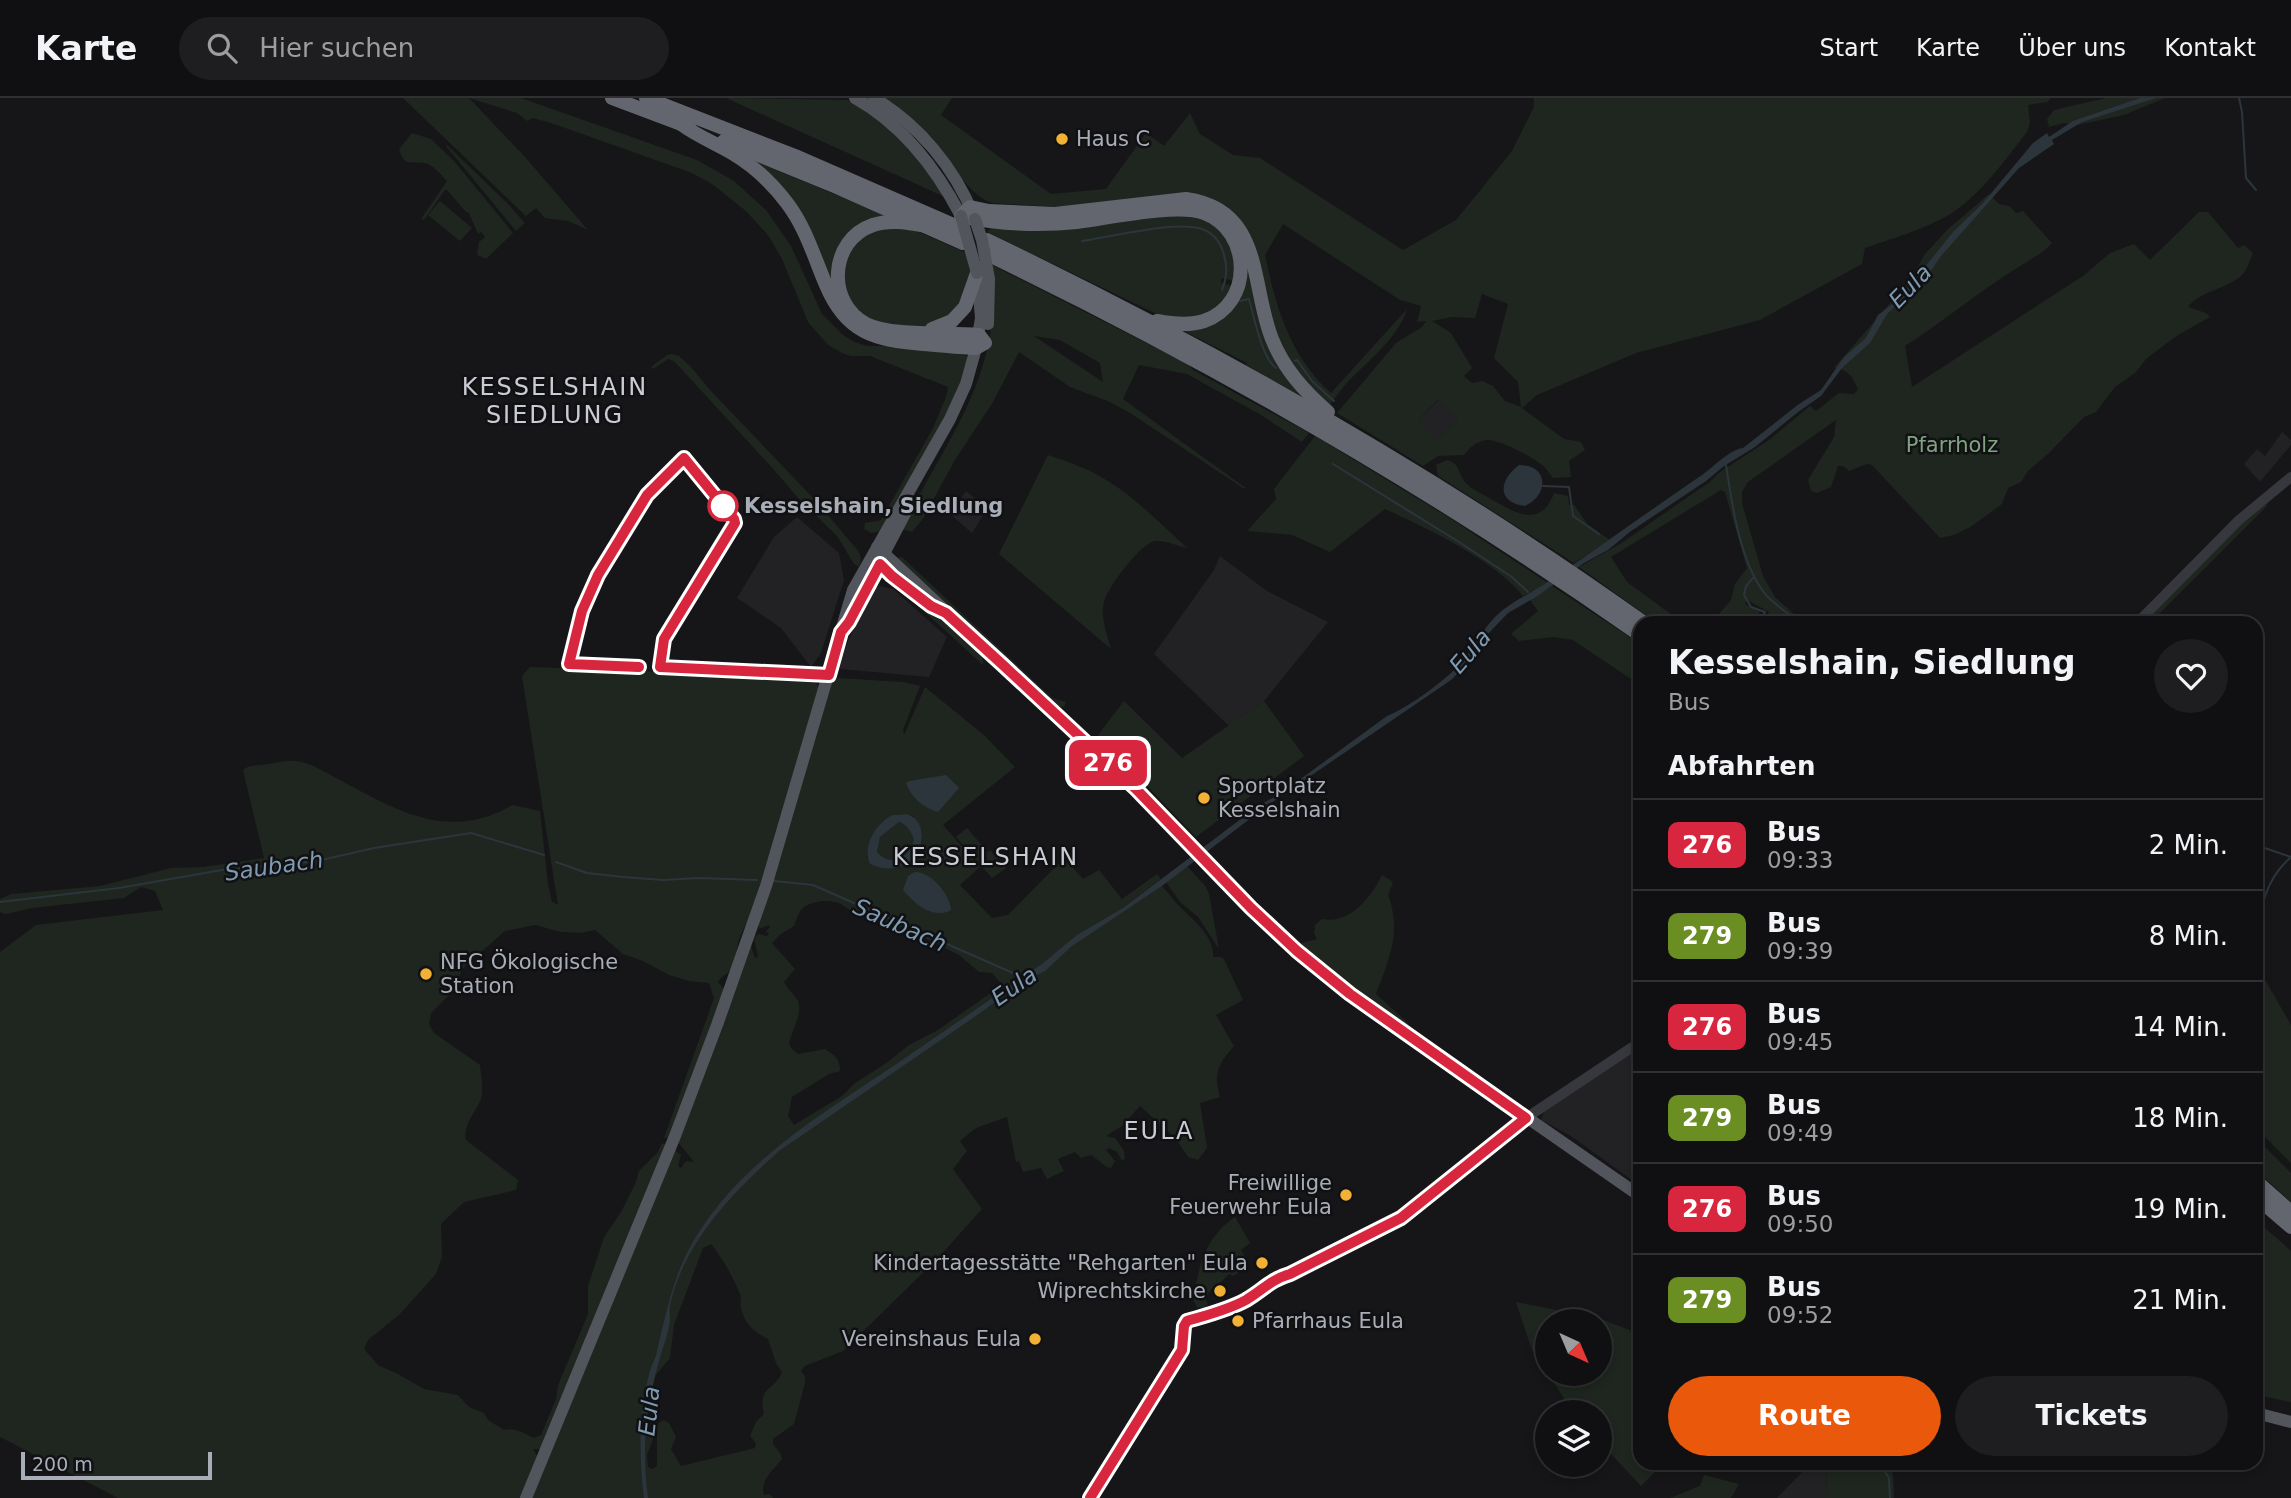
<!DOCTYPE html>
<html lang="de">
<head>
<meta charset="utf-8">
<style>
	body { margin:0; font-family:"DejaVu Sans",sans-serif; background:#1e1e20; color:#f1f3f6; height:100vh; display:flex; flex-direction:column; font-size:26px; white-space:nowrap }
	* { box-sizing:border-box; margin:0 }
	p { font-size:23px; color:#9c9d9f }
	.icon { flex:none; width:38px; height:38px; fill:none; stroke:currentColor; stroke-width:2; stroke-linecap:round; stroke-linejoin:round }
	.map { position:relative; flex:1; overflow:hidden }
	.side { position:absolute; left:1633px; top:518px; width:630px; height:854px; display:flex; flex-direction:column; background:#101012; border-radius:21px; box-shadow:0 4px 10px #0003,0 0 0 2px #303032 }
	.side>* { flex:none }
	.badge { padding:0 14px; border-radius:10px; font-size:24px; line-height:46px }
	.needle { width:46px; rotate:136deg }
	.controls { position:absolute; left:1535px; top:1211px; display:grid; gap:14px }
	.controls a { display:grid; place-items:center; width:77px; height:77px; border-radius:50%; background:#101012; box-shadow:0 4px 10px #0003,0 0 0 2px #303032; font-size:35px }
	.scale { position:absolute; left:21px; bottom:18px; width:191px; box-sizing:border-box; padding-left:7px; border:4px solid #a8adb8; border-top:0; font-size:19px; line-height:24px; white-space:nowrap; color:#a8adb8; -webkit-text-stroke:5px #111113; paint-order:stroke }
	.map>.badge { position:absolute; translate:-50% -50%; box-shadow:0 0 0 4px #fff }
	h2 { padding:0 35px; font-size:26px; line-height:63px }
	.round { display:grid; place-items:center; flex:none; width:74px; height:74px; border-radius:37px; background:#1e1e20 }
	.overview { display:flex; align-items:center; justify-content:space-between; height:119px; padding:0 35px }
	h1 { font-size:33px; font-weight:600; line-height:52px }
	.button { display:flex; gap:14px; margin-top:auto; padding:14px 35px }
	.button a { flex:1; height:80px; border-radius:42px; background:#ea580c; color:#fff; font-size:28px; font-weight:600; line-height:80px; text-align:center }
	.button a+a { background:#1e1e20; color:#f1f3f6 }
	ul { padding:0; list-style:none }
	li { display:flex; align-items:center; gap:21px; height:91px; padding:0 35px; border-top:2px solid #303032 }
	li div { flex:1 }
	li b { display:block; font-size:26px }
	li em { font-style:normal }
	li .badge { min-width:77px; font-weight:700; text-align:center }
	header { display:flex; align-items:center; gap:42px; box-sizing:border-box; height:98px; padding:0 35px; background:#101012; border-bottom:2px solid #303032 }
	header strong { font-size:33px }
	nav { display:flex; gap:38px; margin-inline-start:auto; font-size:24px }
	.search { width:490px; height:63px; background:#1e1e20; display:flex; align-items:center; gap:18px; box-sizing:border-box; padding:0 24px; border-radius:38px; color:#9c9d9f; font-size:26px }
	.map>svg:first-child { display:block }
</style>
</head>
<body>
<header>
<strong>Karte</strong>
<div class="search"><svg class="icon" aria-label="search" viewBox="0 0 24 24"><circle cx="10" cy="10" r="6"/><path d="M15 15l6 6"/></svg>Hier suchen</div>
<nav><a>Start</a><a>Karte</a><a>Über uns</a><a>Kontakt</a></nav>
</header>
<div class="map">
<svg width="2291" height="1400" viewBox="0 0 2291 1400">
	<rect width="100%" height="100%" fill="#161618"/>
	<g fill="#222225">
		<path d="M1439,302L1458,321L1438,343L1418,322Z"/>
		<path d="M2282,334L2291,342V347L2260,384L2244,366L2257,351L2265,358Z"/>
		<path d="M966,393L987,411L972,435L950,416Z"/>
		<path d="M797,419L839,455L844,482L821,555L811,569L781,530L737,500L774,439Z"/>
		<path d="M1220,458L1267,493L1328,524L1264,603L1229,628L1154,556L1214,472Z"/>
		<path d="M880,488L893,491L947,539L929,579L840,571L839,564L864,508L872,492Z"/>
		<path d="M1640,950V1088L1571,1038L1541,1022L1545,1012Z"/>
		<path d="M1802,1365H1827L1826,1400H1777L1806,1370Z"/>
	</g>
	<g fill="#1e261f" fill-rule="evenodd">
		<path d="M403,0H521L697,62L734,83L766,112L791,148L822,216L843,237L854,244L868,248H908L966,257L969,262L964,284L882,433L871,435L864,431L865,425L881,422L933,330L946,299L948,289L870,258H851L842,255L828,247L808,224L782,161L768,137L746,113L712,86L692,75L554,26L533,20L527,23L517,15L469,0L525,59L588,132L568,123L545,120L536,110L526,118Z"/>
		<path d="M726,0L848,2L876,19L896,36L923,67L945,99Z"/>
		<path d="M883,0H952L941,17L1051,96L1106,91L1146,35L1164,48L1190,15L1200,36L1233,57L1260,60L1403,152L1456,122L1512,53L1534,9V0H2051L2047,4L2028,7L2030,25L2027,34C2005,62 1982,95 1952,115C1926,131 1894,140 1865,150L1862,166L1760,222L1636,255L1537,297L1522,310L1564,341L1581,344L1585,352L1569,363L1571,379L1553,380C1549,375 1547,371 1542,367C1533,359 1498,341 1487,342C1477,343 1470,349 1464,357L1438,358L1423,368L1337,315L1396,245L1422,229L1426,223L1417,224L1421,208L1400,202L1283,126L1265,157C1276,210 1290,258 1331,295L1407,211C1398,241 1366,264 1345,287C1339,294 1334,302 1328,309L1303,284L1281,251L1236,119L992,105C965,96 950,58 930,38C916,23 899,12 883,0ZM1482,196L1508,206L1494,260L1518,284L1521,309L1505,303L1493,288L1482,283L1472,285L1464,278L1472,270L1451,235L1432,223L1452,219L1475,220ZM1438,302L1458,321L1438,342L1418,322Z"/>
		<path d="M2106,0H2165L2124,17L2077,27L2064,25L2049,29L2047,21L2054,12Z"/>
		<path d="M412,35L431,41L454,63L513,135L486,161L477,157L479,144L485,139L481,134L478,136L469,115L466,114L447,92H445L424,122L421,121L447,83C442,78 435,69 428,66C414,61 405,72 399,51Z"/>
		<path d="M447,47L508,106L525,125L516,133L446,48Z"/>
		<path d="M756,64L888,118L855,133L836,193Z"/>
		<path d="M1989,96L1999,106L2009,108L2016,115L2023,113L2052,145C2041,157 2030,161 2017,170C1978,194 1943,224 1905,248L1912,289L2083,178L2110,155L2134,146L2150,162L2199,114H2208L2238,150L2244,147L2253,155C2250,162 2247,171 2243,176C2227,192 2201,192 2188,209L2206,215L2210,219L2178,237L2147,260L2135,275L2115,289L2096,314L2084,319L2049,355L2028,373L2021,384L2008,390L2002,406L1972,428L1954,437L1940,440L1872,367L1867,366L1849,373L1843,368H1838L1831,389L1817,395L1811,393L1808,382L1834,339L1836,322L1748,384L1742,394V405L1763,478L1775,499L1804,525H1762L1769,514L1747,502L1745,506L1760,514L1756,520C1733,517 1746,519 1729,525C1724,527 1716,525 1711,525L1731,502L1735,486L1747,470L1725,394L1721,392L1611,459L1627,484L1683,525H1657L1579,469L1620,446L1711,383L1720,374L1769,342L1810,308L1816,313L1839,295L1854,296L1858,291C1852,278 1849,272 1834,270L1910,182L1925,156L1948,131Z"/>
		<path d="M440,103L472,130L460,143L428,117Z"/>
		<path d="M1171,105C1253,107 1244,156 1261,217C1270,247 1283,274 1305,297L1303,299L1246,267L1247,265L1182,232L1183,229C1257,225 1268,127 1196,110C1176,105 1152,111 1132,114C1105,117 1078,120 1051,122L1062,118Z"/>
		<path d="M1165,116L1209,122L1234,150V183L1222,180L1221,185L1234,188L1211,217L1167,221L987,134L991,130Z"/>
		<path d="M904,128L967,155L971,178L956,215L928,230L873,225L848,204L842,164L866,133Z"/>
		<path d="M992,167L1188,266L1193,272L1309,335L1302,344L1261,317L1187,276L1139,267L1123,301L1247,391L1243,390L1130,315L1110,304L1070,289L1019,254L993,304L955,362L922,422L912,434L901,431C947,341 1004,275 992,167ZM1034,238L1060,242L1100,265L1103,284Z"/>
		<path d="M672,256L679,258L690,268L712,294L816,403L859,454L861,461L859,469L854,466L837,438L799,401L775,373L674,263L668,261L653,271L651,269L667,257Z"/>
		<path d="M1315,338L1448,419L1548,485L1523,498C1493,461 1428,431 1385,411L1330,454L1292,437L1247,433L1276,401L1274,391Z"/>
		<path d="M1048,357C1069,364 1089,371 1108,383C1137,401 1162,427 1187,450C1178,448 1164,442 1155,443C1140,446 1110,487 1105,501C1099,517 1107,535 1111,551L999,456Z"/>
		<path d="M1447,362C1462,366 1457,377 1467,386C1473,392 1483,396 1491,401C1515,415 1541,431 1554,395L1568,398L1569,407H1574L1588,427L1610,442L1574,465L1438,378L1436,367Z"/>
		<path d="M2262,406L2268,407L2150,525H2142Z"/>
		<path d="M902,459L1052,600L1066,604L1064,609L1053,607L893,460Z"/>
		<path d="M883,481L895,485L982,555L983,567L904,495Z"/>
		<path d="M1552,488L1640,546V587L1573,542L1553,539L1519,543L1511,536L1538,513L1530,502Z"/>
		<path d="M530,569L805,579L814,582L819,589L750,820C744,830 738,840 737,851C736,858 737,862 734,868C730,875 722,877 718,884L724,891L670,1039L664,1040L714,900L709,885L689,883L669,877L643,863L623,856L595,832L581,835L561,834L535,827L505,833L462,871L455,891L431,915L429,926L434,935L480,967C481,978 484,990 481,1001C475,1016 463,1025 466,1042L518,1082L516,1092L464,1104L441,1126L442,1159L436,1176L400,1216L368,1242L364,1251L378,1267L398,1276L424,1291L458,1297L469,1309L484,1315L488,1322L504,1332C514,1329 525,1335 533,1340L541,1337L556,1301L558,1287L588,1216V1188L604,1139L621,1114L636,1084L639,1073L658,1054L662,1045L666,1047L542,1351H533L537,1358L521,1400H118L0,1339V854L36,827L163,812L155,793L141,789L124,800L32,810L6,816L0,814V801L11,796L100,788L171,770L202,769L264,760L243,672C250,666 259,668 268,666C277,665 287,662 295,663C311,664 326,675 340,682C398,713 448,744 512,707L540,713L548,786L552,804L558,807L522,578Z"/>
		<path d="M838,580L903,584L920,588L903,632L904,637L925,589L985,638L1015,669L943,727L980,769L960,787L992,820L1008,817L1064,760L1083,781L1099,772L1122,801L1157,776L1161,781L1123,810L1127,811L1162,788C1169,795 1174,803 1181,810C1195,823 1215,840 1213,859H1221L1224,861L1243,902L1216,917L1234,948C1218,967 1213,974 1220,999L1200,1005L1207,1050L1198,1062L1188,1059L1176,1041L1140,1008L1122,1028L1106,1038L1115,1040L1124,1053L1125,1061L1122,1063L1117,1054L1109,1050L1106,1052L1115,1063L1111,1070L1107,1069L1091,1057L1081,1060L1075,1054L1058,1061L1064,1073L1047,1081L1041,1070L1023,1074L1019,1063L1016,1064L1007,1019L976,1030L960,1043L967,1053L953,1071L982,1111L937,1161L843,1253L805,1268L801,1273L805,1278V1285L794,1326L773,1341V1346L781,1356L782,1361C772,1374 760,1381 764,1397L770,1396L773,1400H532L675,1052L681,1057L678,1068L681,1070L686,1063L694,1064L678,1044L751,848L755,860L758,859L754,841L758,836L767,838L769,836L766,833L770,829L769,827L759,831L758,825L792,720L831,585ZM894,717L913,718L922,735L903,768L867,760L875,734ZM821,803C844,803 840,807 857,817C868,824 868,814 882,830L902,829L959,857L979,874L992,875L1002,887L938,932L909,947L885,966L855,985L842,998L794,1027L788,1018L792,999L829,976L840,973C840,961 835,957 825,951L798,956L791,950L789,945C792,933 803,915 798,903C795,897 788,892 784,884L795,871L772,845L781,836L794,828C801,810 800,808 821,803ZM711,1146C723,1161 732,1177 739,1194C742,1199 740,1204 741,1210C744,1225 755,1235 768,1241L776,1265L782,1275C772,1294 758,1289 764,1316L756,1324L750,1338L756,1345L755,1350L681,1368L671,1351L676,1339L669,1325L664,1322L657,1326V1368L653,1371L648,1369L647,1357L653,1341L647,1326L650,1299L656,1277L670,1260L674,1227L703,1150Z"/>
		<path d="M1124,603L1182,660L1264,603L1304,658L1196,739L1098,637Z"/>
		<path d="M899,724C908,726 911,734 915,742C909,760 891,768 877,754L880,739Z"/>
		<path d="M967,730L988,754L990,752L1006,770L992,780L956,739Z"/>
		<path d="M1187,768L1206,789L1209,796L1219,851L1198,819L1180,804L1166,784Z"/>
		<path d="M1382,777L1393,784L1388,797C1402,834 1389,861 1376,896L1409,926L1405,930L1367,903L1298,846L1317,841L1314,835L1315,827L1322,821C1350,827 1372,798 1382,777Z"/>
		<path d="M2256,866L2291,927V1065L2256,1030Z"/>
		<path d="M2256,1040L2291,1075V1104L2256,1072Z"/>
		<path d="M1235,1119L1250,1145L1241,1152L1249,1165L1234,1178L1229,1176L1216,1189L1214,1188L1205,1199L1208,1206L1205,1210L1197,1209L1193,1201C1200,1166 1204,1141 1235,1119Z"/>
		<path d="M2256,1122L2291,1153V1304L2256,1297V1227L2258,1222L2256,1214Z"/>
		<path d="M1516,1204L1601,1221L1640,1236V1365H1664L1641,1388L1600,1344V1314H1573L1548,1276H1600V1223H1547V1275L1532,1252Z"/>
		<path d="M1827,1365H1885L1893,1375L1894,1400H1826Z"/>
		<path d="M1704,1377L1739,1386L1731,1400H1670L1700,1388Z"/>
	</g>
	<g fill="#2c353c" fill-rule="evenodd">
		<path d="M2140,0H2156L2082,24L2052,42L2054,46L2019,70L1941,158L1926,180L1887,216L1870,245L1842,270L1821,298L1798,314L1755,349L1724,368L1706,383L1631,433L1608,452L1584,465L1536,499L1508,515L1485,539L1469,564L1451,582L1268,707L1162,788L1072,848L1045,873L1025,883L970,922L779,1053C733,1094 684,1144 670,1207C669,1212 670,1217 670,1222C669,1232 665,1244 662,1253C646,1305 641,1346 648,1400H644C639,1359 638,1313 650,1273C652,1266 656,1260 657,1253C665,1220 671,1188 686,1157C729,1071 816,1020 892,969C942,935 992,900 1042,866L1077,837L1123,810L1258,708L1280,696L1387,618C1408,610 1451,579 1464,561C1476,546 1483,531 1496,518C1512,503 1532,495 1549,483C1600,449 1649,413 1699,379C1712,371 1728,352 1743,350L1799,306L1821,292L1844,259L1866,240L1878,217L1899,201L1953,134L1983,105L2033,45L2047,35L2049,39L2073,23Z"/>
		<path d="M1519,367C1548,367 1550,396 1525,408C1496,404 1499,382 1519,367Z"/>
		<path d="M946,677L959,690L938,714C924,710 911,700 906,685L909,683Z"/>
		<path d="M905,716C938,722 920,788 870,766C862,749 876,724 893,717C894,717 904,717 905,716ZM899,724C907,726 912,735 914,742C909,760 891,769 877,754L880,739Z"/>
		<path d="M915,774C931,774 950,796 951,812C933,822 915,806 903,792L908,778Z"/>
	</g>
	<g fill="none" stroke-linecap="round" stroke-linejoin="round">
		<g stroke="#2c353c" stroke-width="2">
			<path d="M2239,0L2242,14L2246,80L2256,92"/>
			<path d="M1082,143C1110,139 1177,122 1202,131C1213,135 1220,144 1223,154C1228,168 1227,179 1222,192"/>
			<path d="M1240,203L1249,201C1254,219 1262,260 1276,270"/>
			<path d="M1295,263L1297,262L1312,283L1334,303"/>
			<path d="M1333,366L1459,444L1512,479L1528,494"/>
			<path d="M1726,367C1732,406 1740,466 1766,497C1775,507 1789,516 1800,525"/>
			<path d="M1543,388L1569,389L1573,418L1599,436"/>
			<path d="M1753,480L1746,488L1744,497L1751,509L1765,514L1758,525"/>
			<path d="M2256,747L2291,759"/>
			<path d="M556,764L587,775L623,779L663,782L699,780L757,782"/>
			<path d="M774,783L813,787L1013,875L1021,881"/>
			<path d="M0,804L119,790L222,772L317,763L374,750L471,735L544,757"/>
			<path d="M2260,815C2266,792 2273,775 2290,760"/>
			<path d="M1879,1365L1889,1380L1890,1400"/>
		</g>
		<g stroke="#37383d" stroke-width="10">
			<path d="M2137,525L2239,422L2291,379"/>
			<path d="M1526,1020L1640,944"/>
		</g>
		<g stroke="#53555c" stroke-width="12">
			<path d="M855,0C903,27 936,70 961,118"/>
			<path d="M874,0C919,27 954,69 974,118"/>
			<path d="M988,226L989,181"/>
			<path d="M877,449L1136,691L1251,810L1297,853L1336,886L1392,926L1640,1098"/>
			<path d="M874,461L892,478L914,494"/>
			<path d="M846,528L909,408"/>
			<path d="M2256,1315L2291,1324"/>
			<path d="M526,1400L675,1038L717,927L766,788L853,492L950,321L966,286L976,250L981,220L977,175"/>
		</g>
		<g stroke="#63666e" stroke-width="14">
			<path d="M612,0L689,29"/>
			<path d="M646,0L795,58L960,130"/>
			<path d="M681,26C697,38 715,45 732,55C754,68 772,85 787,105C806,130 814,159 826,187C846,235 875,242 923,246C941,247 959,250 976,250L985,245L979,237C947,234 893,239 866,226C826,205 829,142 873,127C890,121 909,125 926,128"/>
			<path d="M724,43L837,89L963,145"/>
			<path d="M961,118L970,109L989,113L1055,116L1186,101C1264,112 1250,186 1272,241C1284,271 1304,293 1328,314"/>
			<path d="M965,119C1002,126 1040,128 1077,124C1109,120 1176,105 1204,115C1252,133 1254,206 1204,223C1189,228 1173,226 1157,223"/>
			<path d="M987,142C1216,252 1437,377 1644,525"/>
			<path d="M991,158C1218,268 1434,392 1640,537"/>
			<path d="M932,231L952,223L965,209L977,175"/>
			<path d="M2256,1083L2291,1114"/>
			<path d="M2256,1099L2291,1129"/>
		</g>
		<g stroke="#53555c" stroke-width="12">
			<path d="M961,118L977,175"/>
			<path d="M975,121L982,142L989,181"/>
		</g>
	</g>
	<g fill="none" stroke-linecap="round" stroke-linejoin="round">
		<defs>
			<path id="line" d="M639,569L569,566L582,513L598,477L647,397L684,360L734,421L735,425L664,541L660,569L829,577L841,534L849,524L880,466L892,478L931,508L946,515L1003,567L1136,691L1251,810L1297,853L1350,896L1526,1020L1401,1120L1290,1176C1270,1182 1263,1192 1246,1202C1228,1212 1207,1217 1187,1223L1184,1228L1182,1252L1090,1400"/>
		</defs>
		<use href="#line" stroke="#fff" stroke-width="16"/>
		<use href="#line" stroke="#d7263d" stroke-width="10"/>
	</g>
	<g fill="#f2b134" stroke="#111113" stroke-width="2.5">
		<circle cx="1062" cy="41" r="7"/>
		<circle cx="1204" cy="700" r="7"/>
		<circle cx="426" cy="876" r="7"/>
		<circle cx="1346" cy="1097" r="7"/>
		<circle cx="1262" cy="1165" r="7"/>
		<circle cx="1220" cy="1193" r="7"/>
		<circle cx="1238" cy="1223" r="7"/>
		<circle cx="1035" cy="1241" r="7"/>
	</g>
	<circle fill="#fff" stroke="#d7263d" stroke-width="3.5" cx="723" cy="408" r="14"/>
	<g text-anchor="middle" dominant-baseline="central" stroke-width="5" stroke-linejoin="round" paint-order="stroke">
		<g font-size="21" fill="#a8adb8" stroke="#111113" text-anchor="start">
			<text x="1076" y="41">Haus C</text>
			<text x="1218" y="688">Sportplatz<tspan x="1218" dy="24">Kesselshain</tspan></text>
			<text x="440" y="864">NFG Ökologische<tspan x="440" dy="24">Station</tspan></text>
			<text x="1332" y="1085" text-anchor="end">Freiwillige<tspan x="1332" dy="24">Feuerwehr Eula</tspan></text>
			<text x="1248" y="1165" text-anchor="end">Kindertagesstätte "Rehgarten" Eula</text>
			<text x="1206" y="1193" text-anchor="end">Wiprechtskirche</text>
			<text x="1252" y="1223">Pfarrhaus Eula</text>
			<text x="1021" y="1241" text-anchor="end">Vereinshaus Eula</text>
		</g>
		<g font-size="21" fill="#7fa381" stroke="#111113">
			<text x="1952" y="347">Pfarrholz</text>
		</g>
		<g font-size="21" font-weight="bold" fill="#a8adb8" stroke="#111113" text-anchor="start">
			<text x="744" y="408">Kesselshain, Siedlung</text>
		</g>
		<g font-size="23" font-style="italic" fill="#7f9bb3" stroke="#111113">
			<text transform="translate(1910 188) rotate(-46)">Eula</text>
			<text transform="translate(1470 553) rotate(-49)">Eula</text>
			<text transform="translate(274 768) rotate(-8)">Saubach</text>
			<text transform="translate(900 827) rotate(24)">Saubach</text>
			<text transform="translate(1014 888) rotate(-35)">Eula</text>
			<text transform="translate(649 1313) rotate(-84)">Eula</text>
		</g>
		<g font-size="24" letter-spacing="2" fill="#c9ccd4" stroke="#111113">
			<text x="555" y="289">KESSELSHAIN<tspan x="555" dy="28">SIEDLUNG</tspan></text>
			<text x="986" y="759">KESSELSHAIN</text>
			<text x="1159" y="1033">EULA</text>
		</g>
	</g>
</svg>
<div class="controls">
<a><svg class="needle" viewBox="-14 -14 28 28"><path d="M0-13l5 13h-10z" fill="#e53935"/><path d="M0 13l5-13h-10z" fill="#9c9d9f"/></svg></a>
<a><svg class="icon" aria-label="layers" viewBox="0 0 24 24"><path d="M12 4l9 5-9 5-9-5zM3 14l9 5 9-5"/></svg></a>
</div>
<div class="scale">200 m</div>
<b class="badge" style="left:1108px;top:665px;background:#d7263d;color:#fff">276</b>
<section class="side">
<div class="overview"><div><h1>Kesselshain, Siedlung</h1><p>Bus</p></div><a class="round"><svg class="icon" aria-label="heart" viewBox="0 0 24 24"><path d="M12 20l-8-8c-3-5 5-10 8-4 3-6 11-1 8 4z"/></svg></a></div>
<h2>Abfahrten</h2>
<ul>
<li><span class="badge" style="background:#d7263d;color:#fff">276</span><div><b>Bus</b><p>09:33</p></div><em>2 Min.</em></li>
<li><span class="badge" style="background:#6b8e23;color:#fff">279</span><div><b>Bus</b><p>09:39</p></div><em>8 Min.</em></li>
<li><span class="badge" style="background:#d7263d;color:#fff">276</span><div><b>Bus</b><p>09:45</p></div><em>14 Min.</em></li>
<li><span class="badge" style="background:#6b8e23;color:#fff">279</span><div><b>Bus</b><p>09:49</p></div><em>18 Min.</em></li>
<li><span class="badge" style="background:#d7263d;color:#fff">276</span><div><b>Bus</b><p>09:50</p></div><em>19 Min.</em></li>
<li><span class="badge" style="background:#6b8e23;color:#fff">279</span><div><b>Bus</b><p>09:52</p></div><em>21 Min.</em></li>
</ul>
<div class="button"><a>Route</a><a>Tickets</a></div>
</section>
</div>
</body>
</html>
